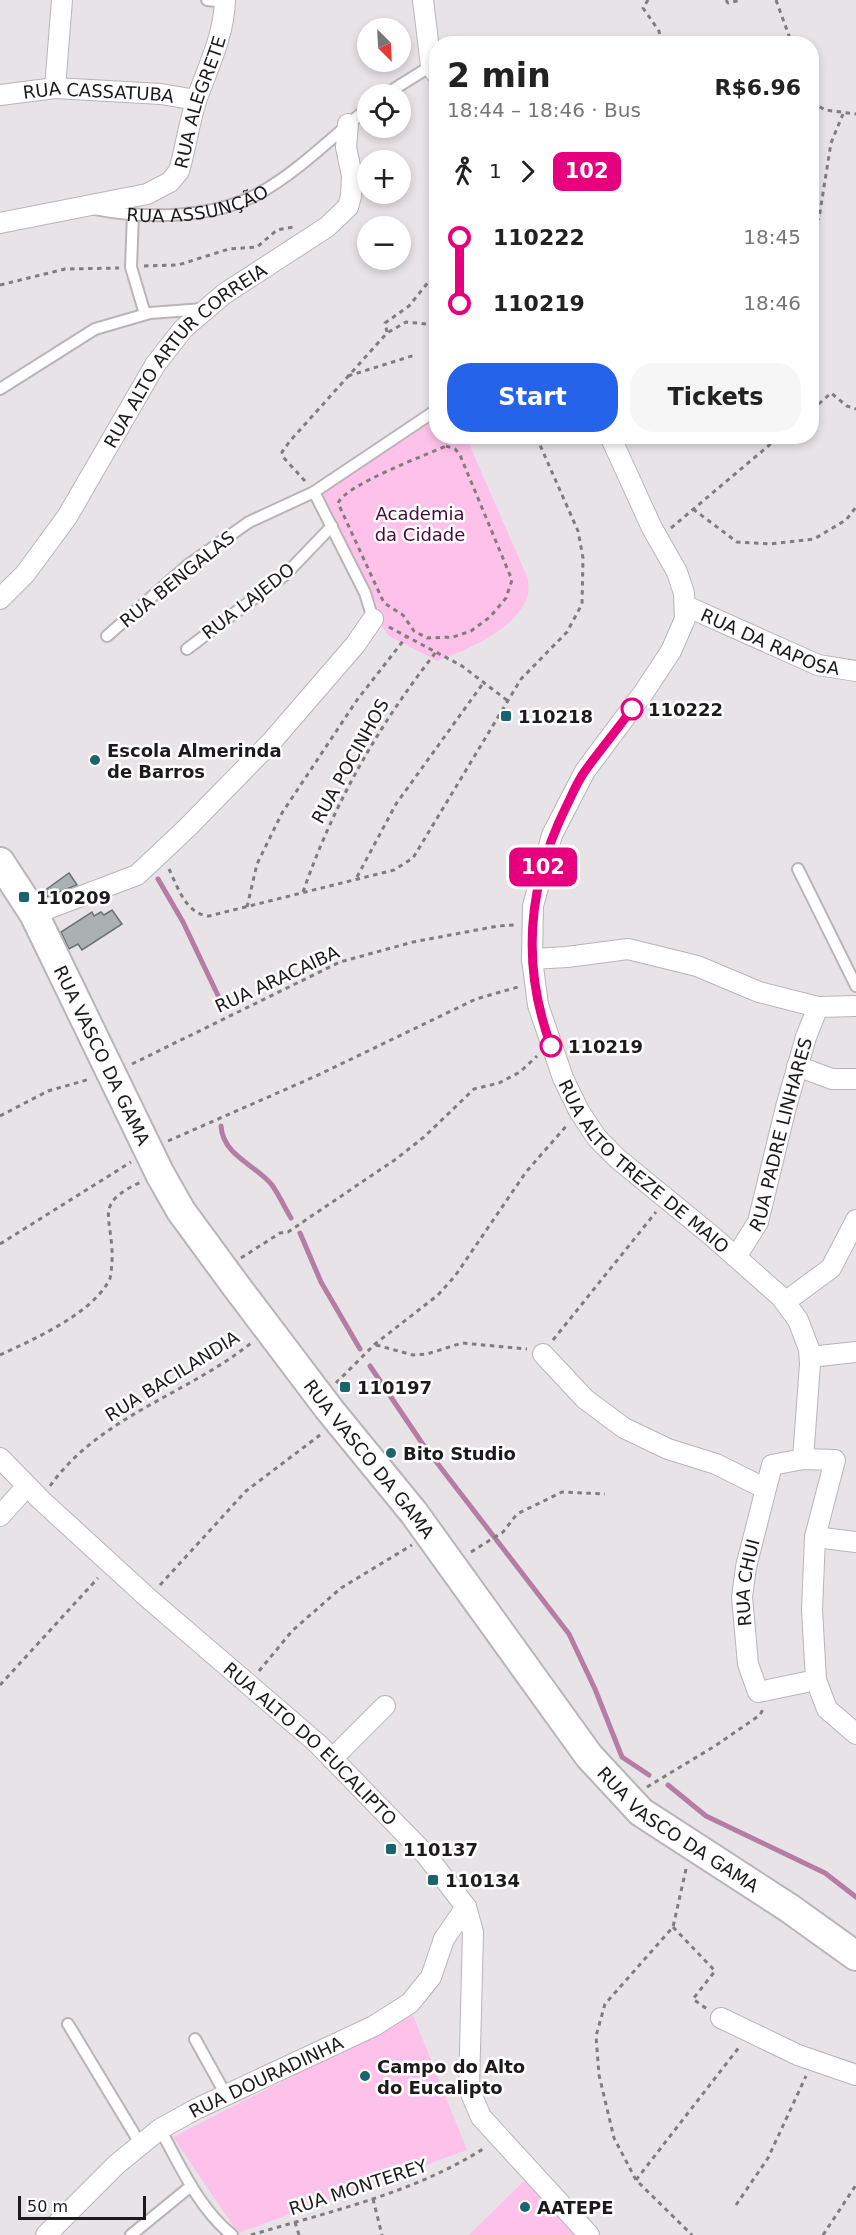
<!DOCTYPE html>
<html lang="en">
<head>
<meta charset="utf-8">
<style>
	body { margin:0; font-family:"DejaVu Sans",sans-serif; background:#f6f6f6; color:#222; height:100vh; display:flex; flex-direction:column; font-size:22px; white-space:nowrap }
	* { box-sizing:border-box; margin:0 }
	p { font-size:20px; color:#767676 }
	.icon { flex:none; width:33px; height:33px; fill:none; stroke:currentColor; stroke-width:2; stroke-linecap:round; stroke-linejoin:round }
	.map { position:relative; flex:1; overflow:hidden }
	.side { position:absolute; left:429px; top:36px; width:390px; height:408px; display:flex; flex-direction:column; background:#fff; border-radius:24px; box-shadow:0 3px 9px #0003 }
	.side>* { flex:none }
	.badge { padding:0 12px; border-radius:9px; font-size:21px; line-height:39px }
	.needle { width:39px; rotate:156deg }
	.buttons { position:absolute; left:357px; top:18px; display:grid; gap:12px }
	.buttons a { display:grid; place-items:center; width:54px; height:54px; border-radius:50%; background:#fff; box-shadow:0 3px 9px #0003; font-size:30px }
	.scale { position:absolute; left:18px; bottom:15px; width:128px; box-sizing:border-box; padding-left:6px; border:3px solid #1c1a1b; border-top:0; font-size:16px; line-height:21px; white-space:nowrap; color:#1c1a1b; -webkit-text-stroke:4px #fff; paint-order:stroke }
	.map>.badge { position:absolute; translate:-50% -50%; box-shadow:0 0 0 3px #fff }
	.legs { display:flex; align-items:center; gap:9px; height:66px; padding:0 18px; font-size:20px }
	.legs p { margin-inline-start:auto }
	.headline { display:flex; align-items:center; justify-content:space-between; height:102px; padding:0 18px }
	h1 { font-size:33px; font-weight:800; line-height:45px }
	.action { display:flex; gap:12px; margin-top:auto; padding:12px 18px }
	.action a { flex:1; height:69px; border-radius:24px; background:#2563eb; color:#fff; font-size:24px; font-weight:800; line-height:69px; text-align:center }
	.action a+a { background:#f6f6f6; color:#222 }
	ul { padding:0 18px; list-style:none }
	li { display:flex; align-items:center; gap:21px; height:66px; font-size:22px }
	li i { display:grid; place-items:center; width:9px; height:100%; margin:0 8px; background:currentColor }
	li i::after { content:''; width:15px; height:15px; margin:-8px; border:4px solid; border-radius:50%; background:#fff }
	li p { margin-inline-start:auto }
	li:first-child i { background:linear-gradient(#0000 50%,currentColor 0) }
	li:last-child i { background:linear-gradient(currentColor 50%,#0000 0) }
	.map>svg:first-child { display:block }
</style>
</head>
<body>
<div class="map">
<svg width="856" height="2235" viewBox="0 0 856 2235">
	<rect width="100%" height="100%" fill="#e8e3e6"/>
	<g fill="#fdc1ea">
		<path d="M436,419V436L466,437L528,579C528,584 529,592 527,598C513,632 468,649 437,661L389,636L379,623L377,604L315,497Z"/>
		<path d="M413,2015L467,2150L238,2233L173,2137Z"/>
		<path d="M526,2179L580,2235H469Z"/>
	</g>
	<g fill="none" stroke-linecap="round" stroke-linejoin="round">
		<g stroke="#b57da4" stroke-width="5">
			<path d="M158,879L183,922L223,1006"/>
			<path d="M221,1126C223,1156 256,1165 272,1185C279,1195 285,1208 291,1218"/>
			<path d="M300,1233L321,1282L360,1349"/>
			<path d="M370,1366L424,1446L569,1634L595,1689L622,1757L649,1775"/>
			<path d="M668,1785L706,1816L825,1873L856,1897"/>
		</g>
	</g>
	<g fill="#abb1b2" stroke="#6c7172" stroke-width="1.5">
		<path d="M69,873L77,885L43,898L40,894Z"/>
		<path d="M112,910L122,924L82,950L78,944L69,949L61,932L92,912L94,916L101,912L104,915Z"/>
	</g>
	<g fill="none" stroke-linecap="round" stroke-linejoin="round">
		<defs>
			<g id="lane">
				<path d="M207,0L225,2"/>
				<path d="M386,94L431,66"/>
				<path id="s1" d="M94,209C146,219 211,219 258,194C298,172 332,137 368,108"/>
				<path d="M133,214L131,267L145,314"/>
				<path d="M0,389L95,329L150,313L203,309"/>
				<path d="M314,492L365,593L373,619"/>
				<path d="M107,636L188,565L249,522L314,492L435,411"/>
				<path d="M187,649L285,575L332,526"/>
				<path d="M798,869L856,986"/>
				<path d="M68,2024L141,2145"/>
				<path d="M195,2039L226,2095"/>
				<path d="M160,2129C180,2165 199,2209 232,2235"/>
				<path d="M131,2235L191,2186"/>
			</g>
			<g id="street">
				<path d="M423,0L431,66L436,73"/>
				<path d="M55,88L62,0"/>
				<path id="s2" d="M0,95L55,88L161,94L196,100"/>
				<path id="s3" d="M0,223L147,194L170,182L179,171C186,147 189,122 197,98C209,65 224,35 225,0"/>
				<path id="s4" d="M610,436L652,528L677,572L684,593L685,619L671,651L644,692L585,771L552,835L533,906L532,959L538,1005L563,1078L579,1111L597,1138L618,1159L712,1236L781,1297L798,1320L809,1349L810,1364L803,1459"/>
				<path id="s5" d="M0,599L25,574L67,517L155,365L183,329L224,294L327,227L348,207L351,196L352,176L346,147L348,124"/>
				<path id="s6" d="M686,606L818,665L856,671"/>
				<path d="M34,914L137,875L187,828L273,740L355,645L373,619"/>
				<path d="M532,959L567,957L628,949L697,966L759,992L818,1007L856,1006"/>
				<path d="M797,1066L832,1079H856"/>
				<path id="s7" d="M736,1257L758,1222L786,1107L806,1037L818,1007"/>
				<path d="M785,1302L831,1268L856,1220"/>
				<path d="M543,1354L585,1399L624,1428L668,1449L716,1464L764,1488"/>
				<path d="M810,1357L856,1352"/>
				<path id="s8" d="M0,1458L41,1500L148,1598L318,1744L426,1855L466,1907L473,1932L469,2089L481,2117L589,2235"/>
				<path d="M0,1516L27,1486"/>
				<path d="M815,1537L856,1542"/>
				<path id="s9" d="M816,1680L758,1692L748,1664L742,1597L746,1567L772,1465L803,1459L835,1460L815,1537L812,1610L816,1680L827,1709L856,1734"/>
				<path d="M332,1759L385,1706"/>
				<path d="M721,2018L798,2055L856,2075"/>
				<path id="s10" d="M46,2235L117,2164L160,2129L196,2109L374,2026L410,2003L431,1977L444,1939L466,1907"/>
			</g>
			<g id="secondary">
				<path id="s11" d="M0,862L34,914L160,1174L181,1211L236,1286L329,1409L414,1513L589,1756L641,1812L789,1908L856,1956"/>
			</g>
		</defs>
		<use href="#lane" stroke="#b9b4b8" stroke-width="14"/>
		<use href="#street" stroke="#b9b4b8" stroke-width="22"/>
		<use href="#secondary" stroke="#b9b4b8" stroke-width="32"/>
		<g stroke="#807d7f" stroke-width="3" stroke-dasharray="4.5 4.5" stroke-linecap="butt">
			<path d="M648,0L643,8L659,31L661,44"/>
			<path d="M726,0L728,3L741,0"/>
			<path d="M776,0L792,44"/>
			<path d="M812,102L825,110L856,114"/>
			<path d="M812,230L819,218L831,143L843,114"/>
			<path d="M144,266L178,265L229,249L257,247L277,230L293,227"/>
			<path d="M0,285L65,269L119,268"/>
			<path d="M387,332L385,323L409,306L430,280L436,277"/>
			<path d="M348,376L415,355"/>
			<path d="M812,410L831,393L847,406L856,409"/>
			<path d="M446,446L455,449L460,455L512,580L506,598L490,617L471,631L453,637L427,638L414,631L403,615L384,603L338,503C347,484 424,456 446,446Z"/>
			<path d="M305,481L283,457L282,452L290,441L387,333L406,322L436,325"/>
			<path d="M693,509L737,542L770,544L814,539L846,520L856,507"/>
			<path d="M671,528L780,436"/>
			<path d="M389,627L462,666L508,701"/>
			<path d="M169,869C178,888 186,914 209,916L394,870L413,858L521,679L567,632L582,604L583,558L578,531L536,436"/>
			<path d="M357,877L396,804L484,682"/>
			<path d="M303,892C334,803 378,726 436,652"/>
			<path d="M247,907L257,864L282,813L357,700L407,636"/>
			<path d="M132,1064L340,962L413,942L498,926L515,925"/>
			<path d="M0,1116L48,1091L90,1079"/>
			<path d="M168,1141L316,1076L476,999L518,987"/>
			<path d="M0,1244L131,1162"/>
			<path d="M241,1258L280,1233L288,1232L396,1159L424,1137L474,1089L499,1083L520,1072L537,1056"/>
			<path d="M553,1340L656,1212"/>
			<path d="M376,1345L413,1355L427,1354L462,1343L527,1349"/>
			<path d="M0,1355C34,1339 87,1316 107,1284C112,1278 111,1269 112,1262C114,1216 91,1205 141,1182"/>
			<path d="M336,1383L375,1344L438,1295L455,1276L526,1172L568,1124"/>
			<path d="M50,1486C100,1416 188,1394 251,1343"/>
			<path d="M471,1552L503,1532L517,1514L562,1492L605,1494"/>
			<path d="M160,1585L246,1491L320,1435"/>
			<path d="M259,1671L292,1631L341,1588L412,1545"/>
			<path d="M0,1685L98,1578"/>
			<path d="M647,1787L715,1746L760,1715L763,1709"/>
			<path d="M686,1869L673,1927L605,2004L596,2036L599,2075L614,2138L636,2180L692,2235"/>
			<path d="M673,1927L715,1971L693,1999L707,2009"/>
			<path d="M636,2180L740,2046"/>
			<path d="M373,2199L382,2235"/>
			<path d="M736,2205L768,2158L806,2076"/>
			<path d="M295,2222L299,2235"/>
			<path d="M251,2235C331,2211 415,2193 486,2147"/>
			<path d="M823,2235L856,2185"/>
		</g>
		<use href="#lane" stroke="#fff" stroke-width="10"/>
		<use href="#street" stroke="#fff" stroke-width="20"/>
		<use href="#secondary" stroke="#fff" stroke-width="28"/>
	</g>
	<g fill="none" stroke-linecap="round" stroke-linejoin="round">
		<defs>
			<path id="line-1" d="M551,1046C521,965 528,884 566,807C572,795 577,782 585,771C600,750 617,730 632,709"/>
		</defs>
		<use href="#line-1" stroke="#fff" stroke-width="14"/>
		<use href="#line-1" stroke="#e6007e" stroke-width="9"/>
	</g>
	<g fill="#fff" stroke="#e6007e" stroke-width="3">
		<circle cx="632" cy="709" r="10"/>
		<circle cx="551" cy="1046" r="10"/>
	</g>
	<g fill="#19656f" stroke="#fff" stroke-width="2">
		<rect x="500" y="710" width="12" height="12" rx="3"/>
		<circle cx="95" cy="760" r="6"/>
		<rect x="18" y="891" width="12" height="12" rx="3"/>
		<rect x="339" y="1381" width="12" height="12" rx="3"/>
		<circle cx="391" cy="1453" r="6"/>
		<rect x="385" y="1843" width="12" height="12" rx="3"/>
		<rect x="427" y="1874" width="12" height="12" rx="3"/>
		<circle cx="365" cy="2076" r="6"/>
		<circle cx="525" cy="2207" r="6"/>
	</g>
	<g text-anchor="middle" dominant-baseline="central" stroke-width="5" stroke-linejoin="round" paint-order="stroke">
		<g font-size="18" fill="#1c1a1b" stroke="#fff">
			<text stroke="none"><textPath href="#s2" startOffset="99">RUA CASSATUBA</textPath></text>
			<text stroke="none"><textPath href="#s3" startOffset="262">RUA ALEGRETE</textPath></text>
			<text stroke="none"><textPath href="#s1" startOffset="105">RUA ASSUNÇÃO</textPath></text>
			<text stroke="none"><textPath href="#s5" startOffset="309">RUA ALTO ARTUR CORREIA</textPath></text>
			<text transform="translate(177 579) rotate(-39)">RUA BENGALAS</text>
			<text transform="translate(248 601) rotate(-38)">RUA LAJEDO</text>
			<text stroke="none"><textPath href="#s6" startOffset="92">RUA DA RAPOSA</textPath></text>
			<text transform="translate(350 761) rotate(-61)">RUA POCINHOS</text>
			<text transform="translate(277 979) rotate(-25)">RUA ARACAIBA</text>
			<text stroke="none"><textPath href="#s11" startOffset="219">RUA VASCO DA GAMA</textPath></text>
			<text stroke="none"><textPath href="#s7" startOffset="132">RUA PADRE LINHARES</textPath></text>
			<text stroke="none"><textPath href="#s4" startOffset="826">RUA ALTO TREZE DE MAIO</textPath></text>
			<text transform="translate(172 1376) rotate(-32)">RUA BACILANDIA</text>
			<text stroke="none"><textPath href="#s11" startOffset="705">RUA VASCO DA GAMA</textPath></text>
			<text stroke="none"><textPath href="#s9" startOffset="171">RUA CHUI</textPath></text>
			<text stroke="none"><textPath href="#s8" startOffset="422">RUA ALTO DO EUCALIPTO</textPath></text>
			<text stroke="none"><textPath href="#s11" startOffset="1191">RUA VASCO DA GAMA</textPath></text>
			<text stroke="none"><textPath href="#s10" startOffset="274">RUA DOURADINHA</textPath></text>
			<text transform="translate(358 2187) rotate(-18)">RUA MONTEREY</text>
		</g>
		<g font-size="18" fill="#4b053d" stroke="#fff">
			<text x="420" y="513">Academia<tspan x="420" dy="21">da Cidade</tspan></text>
		</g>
		<g font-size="18" font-weight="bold" fill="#1c1a1b" stroke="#fff" text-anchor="start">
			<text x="648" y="709">110222</text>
			<text x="568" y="1046">110219</text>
		</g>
		<g font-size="18" font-weight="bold" fill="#1c1a1b" stroke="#fff" text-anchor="start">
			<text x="518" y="716">110218</text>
			<text x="107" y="750">Escola Almerinda<tspan x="107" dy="21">de Barros</tspan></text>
			<text x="36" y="897">110209</text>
			<text x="357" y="1387">110197</text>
			<text x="403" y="1453">Bito Studio</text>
			<text x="403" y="1849">110137</text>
			<text x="445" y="1880">110134</text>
			<text x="377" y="2066">Campo do Alto<tspan x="377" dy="21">do Eucalipto</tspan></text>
			<text x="537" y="2207">AATEPE</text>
		</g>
	</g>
</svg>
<div class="buttons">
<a><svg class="needle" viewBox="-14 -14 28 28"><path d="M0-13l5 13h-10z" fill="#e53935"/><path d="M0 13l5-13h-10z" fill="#767676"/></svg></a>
<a><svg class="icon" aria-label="locate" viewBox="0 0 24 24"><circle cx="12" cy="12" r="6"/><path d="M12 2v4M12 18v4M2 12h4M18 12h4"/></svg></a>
<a>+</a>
<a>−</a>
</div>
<div class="scale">50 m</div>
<b class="badge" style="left:543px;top:867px;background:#e6007e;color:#fff">102</b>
<section class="side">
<div class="headline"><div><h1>2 min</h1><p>18:44 – 18:46 · Bus</p></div><b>R$6.96</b></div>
<div class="legs"><svg class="icon" aria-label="walk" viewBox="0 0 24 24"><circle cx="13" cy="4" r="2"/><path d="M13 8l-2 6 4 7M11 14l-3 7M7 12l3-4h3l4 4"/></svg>1<svg class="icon" aria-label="forward" viewBox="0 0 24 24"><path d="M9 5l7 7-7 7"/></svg><b class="badge" style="background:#e6007e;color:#fff">102</b></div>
<ul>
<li><i style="color:#e6007e"></i><b>110222</b><p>18:45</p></li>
<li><i style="color:#e6007e"></i><b>110219</b><p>18:46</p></li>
</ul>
<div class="action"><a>Start</a><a>Tickets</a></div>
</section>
</div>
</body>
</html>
